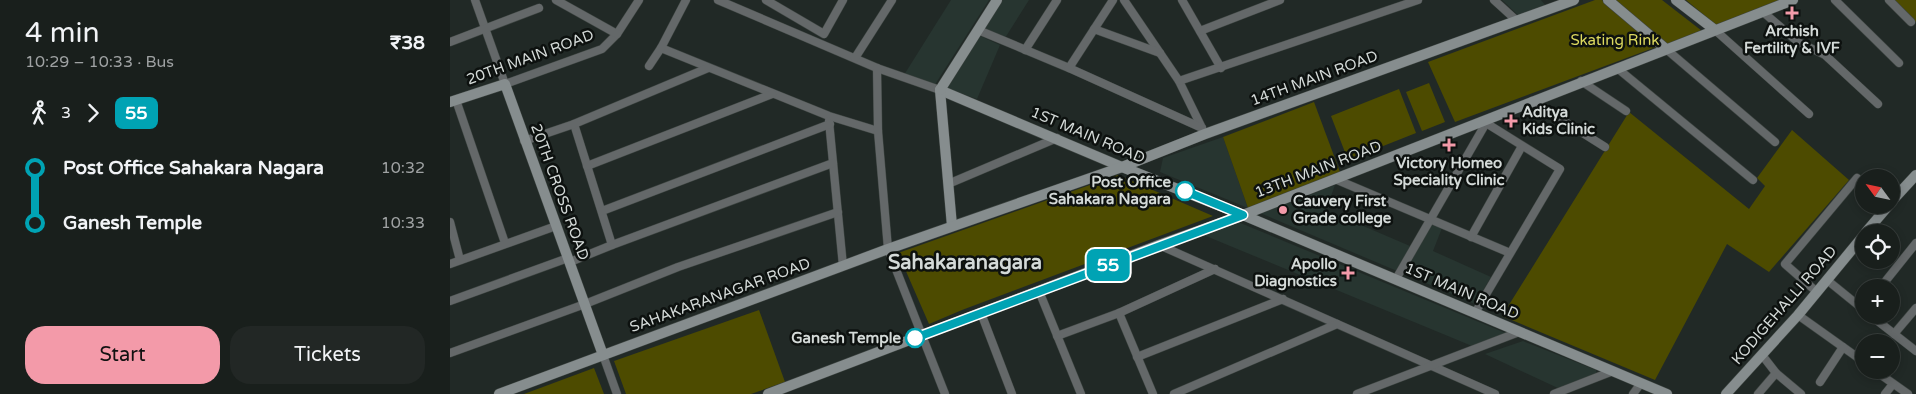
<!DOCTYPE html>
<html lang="en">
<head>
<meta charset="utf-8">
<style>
	body { margin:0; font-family:"Varela Round",sans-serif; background:#222725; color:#f1f3f6; height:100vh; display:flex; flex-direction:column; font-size:19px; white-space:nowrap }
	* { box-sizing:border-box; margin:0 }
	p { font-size:16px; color:#9fa2a3 }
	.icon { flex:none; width:28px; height:28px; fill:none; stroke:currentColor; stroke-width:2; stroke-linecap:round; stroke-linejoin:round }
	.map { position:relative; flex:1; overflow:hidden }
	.side { display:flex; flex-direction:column; background:#191f1c; width:450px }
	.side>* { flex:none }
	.badge { padding:0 10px; border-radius:8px; font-size:18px; line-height:32px }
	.needle { width:32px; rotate:303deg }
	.buttons { position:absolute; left:1405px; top:169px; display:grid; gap:10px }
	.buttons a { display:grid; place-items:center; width:45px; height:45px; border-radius:50%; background:#191f1c; box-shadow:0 2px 8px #0003,0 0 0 1px #373d3b; font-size:25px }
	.map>.badge { position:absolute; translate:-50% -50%; box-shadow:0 0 0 2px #fff }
	.legs { display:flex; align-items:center; gap:8px; height:55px; padding:0 25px; font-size:16px }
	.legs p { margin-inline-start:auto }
	.overview { display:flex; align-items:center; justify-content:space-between; height:85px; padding:0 25px }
	h1 { font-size:28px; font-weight:600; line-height:38px }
	.primary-button { display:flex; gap:10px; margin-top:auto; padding:10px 25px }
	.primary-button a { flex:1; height:58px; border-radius:20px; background:#f39aa9; color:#111; font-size:20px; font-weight:600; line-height:58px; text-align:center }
	.primary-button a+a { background:#222725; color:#f1f3f6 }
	ul { padding:0 25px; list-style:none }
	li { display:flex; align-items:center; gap:18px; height:55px; font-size:19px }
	li i { display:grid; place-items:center; width:8px; height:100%; margin:0 6px; background:currentColor }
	li i::after { content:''; width:12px; height:12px; margin:-6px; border:4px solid; border-radius:50%; background:#191f1c }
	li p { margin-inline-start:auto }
	li:first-child i { background:linear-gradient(#0000 50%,currentColor 0) }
	li:last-child i { background:linear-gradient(currentColor 50%,#0000 0) }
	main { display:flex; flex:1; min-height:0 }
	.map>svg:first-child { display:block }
</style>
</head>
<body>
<main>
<section class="side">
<div class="overview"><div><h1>4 min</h1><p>10:29 – 10:33 · Bus</p></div><b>₹38</b></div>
<div class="legs"><svg class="icon" aria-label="walk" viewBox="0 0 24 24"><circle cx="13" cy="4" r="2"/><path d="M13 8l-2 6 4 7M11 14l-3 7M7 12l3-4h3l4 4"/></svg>3<svg class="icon" aria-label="forward" viewBox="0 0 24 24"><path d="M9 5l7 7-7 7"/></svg><b class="badge" style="background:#00a3b4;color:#fff">55</b></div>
<ul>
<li><i style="color:#00a3b4"></i><b>Post Office Sahakara Nagara</b><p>10:32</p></li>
<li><i style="color:#00a3b4"></i><b>Ganesh Temple</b><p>10:33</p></li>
</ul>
<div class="primary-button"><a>Start</a><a>Tickets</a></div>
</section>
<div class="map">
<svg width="1466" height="394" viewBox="0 0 1466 394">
	<rect width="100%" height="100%" fill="#212926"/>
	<g fill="#273530">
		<path d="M501,0H539L484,86L454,75Z"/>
		<path d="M553,0H579L555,38L534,29Z"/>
		<path d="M1052,0H1091L1096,6L1069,16Z"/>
		<path d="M530,36L550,45L527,99L496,88Z"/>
		<path d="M773,137L798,208L710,172L713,158Z"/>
		<path d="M885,185L876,210L960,246L947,271L810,213Z"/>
		<path d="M788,222L1058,334L1022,346L751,234Z"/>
		<path d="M980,223L992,228L983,251L1041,277L1025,304L955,274Z"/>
		<path d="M1073,341L1146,370L1147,376L1110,389L1035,354Z"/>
	</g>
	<g fill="#4d4b00">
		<path d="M1145,0H1152L1206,47L1005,122L978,62Z"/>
		<path d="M1164,0H1212L1252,31L1217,44Z"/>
		<path d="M1236,0H1334L1266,25Z"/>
		<path d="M1444,0H1466V22Z"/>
		<path d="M979,83L995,122L972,131L956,92Z"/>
		<path d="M949,89L966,133L898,160L881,116Z"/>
		<path d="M864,102L890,172L798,208L773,137Z"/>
		<path d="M1179,112L1299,209L1315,186L1307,178L1342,130L1399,180L1319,272L1277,244L1205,380L1052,316Z"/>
		<path d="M668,175L763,216L512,310L479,324L448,253Z"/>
		<path d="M309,310L335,382L301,394H176L164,361Z"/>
		<path d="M144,368L154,394H74Z"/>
	</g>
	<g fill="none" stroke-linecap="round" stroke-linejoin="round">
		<defs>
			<g id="street">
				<path d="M25,0L55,84L152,49L167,34L189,0"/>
				<path d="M106,0L167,34"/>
				<path d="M268,0L427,68L490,90"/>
				<path d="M316,0L374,34L393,0"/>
				<path d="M674,0L729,81L752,128"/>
				<path d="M732,0L771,68"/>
				<path d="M1044,0L1066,20"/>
				<path d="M1385,0L1449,63"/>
				<path d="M1439,0L1461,22"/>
				<path d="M1313,12L1348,42L1375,55L1428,104"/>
				<path d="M644,29L710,53"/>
				<path d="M528,30L619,68L752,128"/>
				<path d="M1265,30L1359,114"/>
				<path d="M750,31L830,0"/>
				<path d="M0,42L89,8"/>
				<path d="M211,48L379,116L428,131"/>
				<path d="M1216,49L1325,142"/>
				<path d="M575,50L607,0"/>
				<path d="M405,58L442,0"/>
				<path d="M199,66L211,48L236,0"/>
				<path d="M427,68L428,131L438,249L495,394"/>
				<path d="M619,68L663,0"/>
				<path d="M1167,68L1303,180"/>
				<path d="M729,81L968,0"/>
				<path d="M1131,81L1176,111"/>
				<path d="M6,100L55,243"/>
				<path d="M1082,101L1155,147"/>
				<path d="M379,121L393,266"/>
				<path d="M124,124L162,245"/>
				<path d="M74,141L124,124L258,68"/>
				<path d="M137,166L322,94"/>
				<path d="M885,179L1060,253"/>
				<path d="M498,184L607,138"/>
				<path d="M152,211L380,124"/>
				<path d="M0,222L10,260"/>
				<path d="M1021,237L1072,146"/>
				<path d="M709,245L1045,394"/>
				<path d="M120,262L162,245L383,163"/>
				<path d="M0,264L106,226"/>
				<path d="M946,279L1036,123L1033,122"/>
				<path d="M1377,280L1414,310"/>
				<path d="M1430,288L1466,243"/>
				<path d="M589,291L631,394"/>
				<path d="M1367,292L1335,264L1407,178L1414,183"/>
				<path d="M0,301L118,258"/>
				<path d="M531,313L562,394"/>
				<path d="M669,313L703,394"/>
				<path d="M1025,313L1110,169L1036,123"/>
				<path d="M1348,315L1414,362"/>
				<path d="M1420,315L1466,351"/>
				<path d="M1444,334L1466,308"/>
				<path d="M607,336L669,313L765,269"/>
				<path d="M0,353L135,304L228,267L388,212"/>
				<path d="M153,355L167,394"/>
				<path d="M1312,355L1326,373"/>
				<path d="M687,357L833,299"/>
				<path d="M1424,370L1458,394"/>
				<path d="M1370,382L1393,347"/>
				<path d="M724,394L887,324"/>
				<path d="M907,394L1069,332"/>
				<path d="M1104,394L1163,371"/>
				<path d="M1183,394L1191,383"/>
				<path d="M1308,394L1326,373L1351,394"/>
				<path d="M1435,394L1443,384"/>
			</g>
			<g id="secondary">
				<path d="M1158,0L1216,49"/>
				<path d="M1226,0L1265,30"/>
				<path d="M490,90L672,167L793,215L1217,394"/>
				<path d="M490,90L502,226"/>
				<path d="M490,90L547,0"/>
				<path d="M0,102L55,84L153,355"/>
				<path d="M1441,202L1466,175"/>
				<path d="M1416,232L1439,205"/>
				<path d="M49,394L438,249L672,167L755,134L1124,0"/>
				<path d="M318,394L709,245L793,215L1343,0"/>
				<path d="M1276,394L1348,315L1414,235"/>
			</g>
		</defs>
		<use href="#street" stroke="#3e4542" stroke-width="9"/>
		<use href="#secondary" stroke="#3e4542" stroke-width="11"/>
		<use href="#street" stroke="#646869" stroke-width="8"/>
		<use href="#secondary" stroke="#868d8e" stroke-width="10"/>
	</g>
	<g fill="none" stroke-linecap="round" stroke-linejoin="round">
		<defs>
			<path id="line-1" d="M465,338L793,215L735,191"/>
		</defs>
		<use href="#line-1" stroke="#fff" stroke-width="11"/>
		<use href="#line-1" stroke="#00a3b4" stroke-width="8"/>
	</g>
	<g fill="#f39aa9" stroke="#0d110f" stroke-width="2">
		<path d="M1339.5 5.5h5v5h5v5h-5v5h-5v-5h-5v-5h5z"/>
		<path d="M1058.5 113.5h5v5h5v5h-5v5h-5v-5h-5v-5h5z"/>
		<path d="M996.5 137.5h5v5h5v5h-5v5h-5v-5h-5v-5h5z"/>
		<circle cx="833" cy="210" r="5"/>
		<path d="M895.5 265.5h5v5h5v5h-5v5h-5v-5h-5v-5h5z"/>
	</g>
	<g fill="#fff" stroke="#00a3b4" stroke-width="2.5">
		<circle cx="735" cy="191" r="9"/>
		<circle cx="465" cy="338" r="9"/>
	</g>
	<g text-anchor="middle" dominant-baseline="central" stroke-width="5" stroke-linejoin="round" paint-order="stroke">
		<g font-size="15" font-weight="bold" fill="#d4dad8" stroke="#0d110f">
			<text x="1342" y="31">Archish<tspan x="1342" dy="17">Fertility &amp; IVF</tspan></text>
			<text x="1072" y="112" text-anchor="start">Aditya<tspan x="1072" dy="17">Kids Clinic</tspan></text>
			<text x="999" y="163">Victory Homeo<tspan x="999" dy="17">Speciality Clinic</tspan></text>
			<text x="843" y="201" text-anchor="start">Cauvery First<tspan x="843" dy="17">Grade college</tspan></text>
			<text x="887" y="264" text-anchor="end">Apollo<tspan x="887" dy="17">Diagnostics</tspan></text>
		</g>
		<g font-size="15" fill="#ddd95f" stroke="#0d110f">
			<text x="1165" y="40">Skating Rink</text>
		</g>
		<g font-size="15" fill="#d4dad8" stroke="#0d110f">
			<text transform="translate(80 57) rotate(-20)">20TH MAIN ROAD</text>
			<text transform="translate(864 78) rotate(-20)">14TH MAIN ROAD</text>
			<text transform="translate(638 135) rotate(23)">1ST MAIN ROAD</text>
			<text transform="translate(868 169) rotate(-21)">13TH MAIN ROAD</text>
			<text transform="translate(110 192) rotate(70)">20TH CROSS ROAD</text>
			<text transform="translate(1012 291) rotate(23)">1ST MAIN ROAD</text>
			<text transform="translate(270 295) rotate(-20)">SAHAKARANAGAR ROAD</text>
			<text transform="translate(1334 305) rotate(-49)">KODIGEHALLI ROAD</text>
		</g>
		<g font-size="15" font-weight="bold" fill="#d4dad8" stroke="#0d110f" text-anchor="end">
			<text x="721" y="182">Post Office<tspan x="721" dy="17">Sahakara Nagara</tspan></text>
			<text x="451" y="338">Ganesh Temple</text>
		</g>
		<g font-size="20" font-weight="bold" fill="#d4dad8" stroke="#0d110f">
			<text x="515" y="263">Sahakaranagara</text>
		</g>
	</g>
</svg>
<div class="buttons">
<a><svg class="needle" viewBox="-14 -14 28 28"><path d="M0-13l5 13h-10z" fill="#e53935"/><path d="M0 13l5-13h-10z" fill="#9fa2a3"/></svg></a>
<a><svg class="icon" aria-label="locate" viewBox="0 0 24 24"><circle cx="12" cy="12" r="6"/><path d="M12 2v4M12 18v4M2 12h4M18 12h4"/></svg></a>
<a>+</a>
<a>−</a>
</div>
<b class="badge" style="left:658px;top:265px;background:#00a3b4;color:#fff">55</b>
</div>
</main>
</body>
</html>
